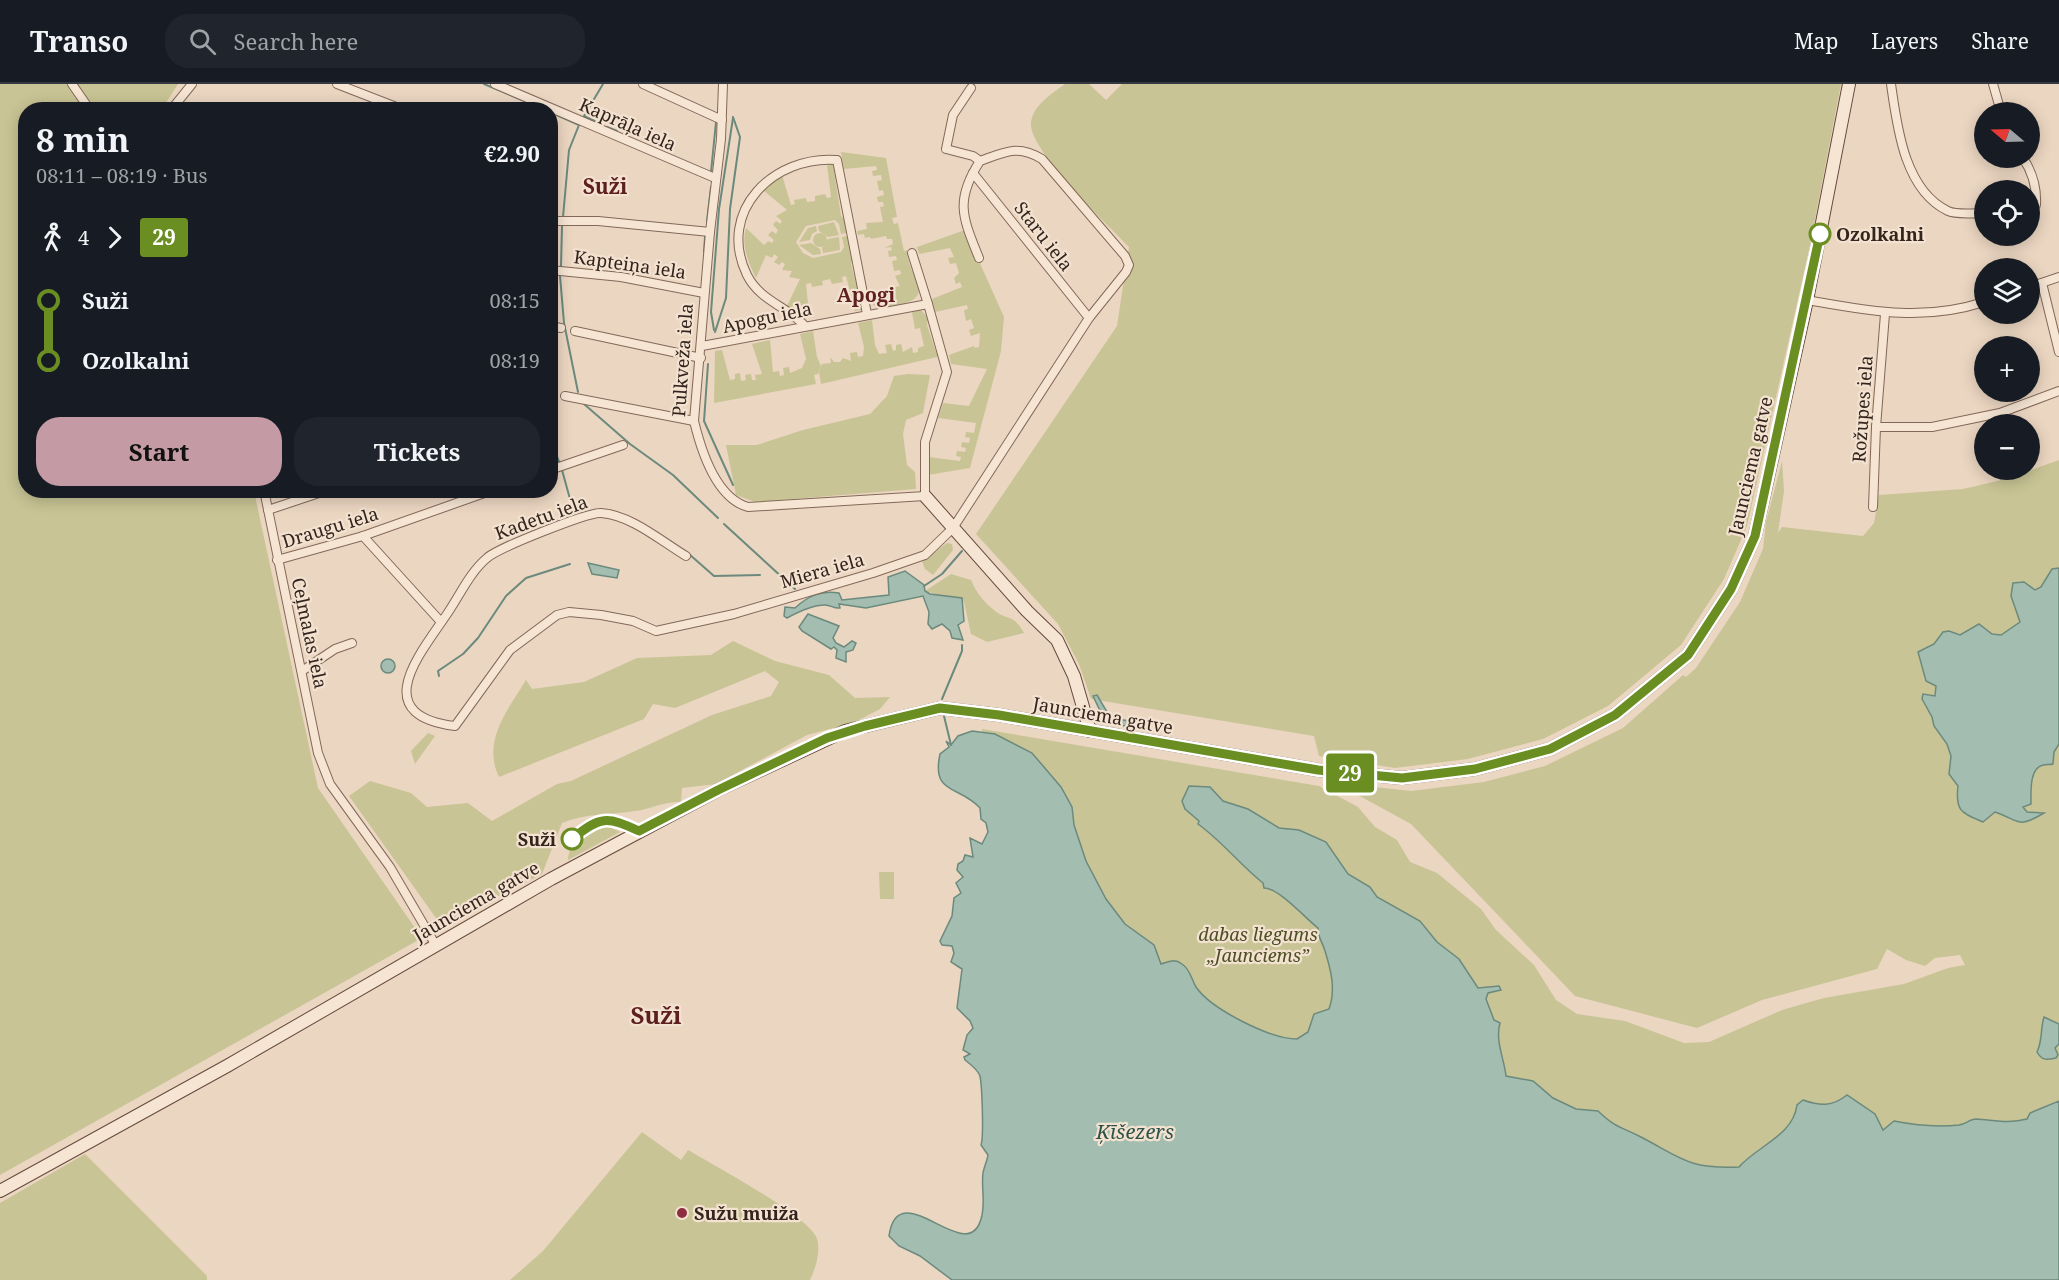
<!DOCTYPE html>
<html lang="en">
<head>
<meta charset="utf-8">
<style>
	body { margin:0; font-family:"Noto Serif",serif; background:#20242c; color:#f1f3f6; height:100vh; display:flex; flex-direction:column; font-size:22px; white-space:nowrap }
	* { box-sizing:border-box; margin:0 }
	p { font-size:20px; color:#9ea1a6 }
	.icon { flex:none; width:33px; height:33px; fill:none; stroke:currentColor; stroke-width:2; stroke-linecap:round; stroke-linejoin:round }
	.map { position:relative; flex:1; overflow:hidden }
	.drawer { position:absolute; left:18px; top:18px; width:540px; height:396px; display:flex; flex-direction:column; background:#171b24; border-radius:24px; box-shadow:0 3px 15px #0003 }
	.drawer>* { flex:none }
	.badge { padding:0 12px; border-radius:4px; font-size:21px; line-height:39px }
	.needle { width:39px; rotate:289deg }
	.tools { position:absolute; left:1974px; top:18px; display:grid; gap:12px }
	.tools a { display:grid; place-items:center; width:66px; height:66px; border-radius:50%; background:#171b24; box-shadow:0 3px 15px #0003; font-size:30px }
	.map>.badge { position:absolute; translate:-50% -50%; box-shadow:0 0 0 3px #fff }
	.legs { display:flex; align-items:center; gap:9px; height:66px; padding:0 18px; font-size:20px }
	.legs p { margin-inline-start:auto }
	.head { display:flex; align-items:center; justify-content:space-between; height:102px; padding:0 18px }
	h1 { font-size:33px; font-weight:700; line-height:45px }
	.primary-button { display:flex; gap:12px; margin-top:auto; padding:12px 18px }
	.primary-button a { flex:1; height:69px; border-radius:24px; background:#c49aa4; color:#111; font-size:24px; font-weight:700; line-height:69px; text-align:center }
	.primary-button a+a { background:#20242c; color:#f1f3f6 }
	ul { padding:0 18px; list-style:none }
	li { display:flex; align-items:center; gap:21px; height:60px; font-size:22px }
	li i { display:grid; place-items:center; width:9px; height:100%; margin:0 8px; background:currentColor }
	li i::after { content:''; width:15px; height:15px; margin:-8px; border:4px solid; border-radius:50%; background:#171b24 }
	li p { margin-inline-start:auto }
	li:first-child i { background:linear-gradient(#0000 50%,currentColor 0) }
	li:last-child i { background:linear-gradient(currentColor 50%,#0000 0) }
	header { display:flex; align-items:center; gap:36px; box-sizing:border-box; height:84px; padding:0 30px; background:#171b24; border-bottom:2px solid #363941 }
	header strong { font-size:28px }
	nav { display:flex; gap:33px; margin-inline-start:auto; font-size:21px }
	.search { width:420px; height:54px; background:#20242c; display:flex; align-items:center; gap:15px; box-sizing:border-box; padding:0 21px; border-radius:24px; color:#9ea1a6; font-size:22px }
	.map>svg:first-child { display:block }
</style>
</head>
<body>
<header>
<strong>Transo</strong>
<div class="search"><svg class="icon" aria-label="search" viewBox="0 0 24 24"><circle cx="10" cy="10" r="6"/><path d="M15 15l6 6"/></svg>Search here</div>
<nav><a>Map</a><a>Layers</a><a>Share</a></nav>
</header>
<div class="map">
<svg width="2059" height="1196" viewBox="0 0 2059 1196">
	<rect width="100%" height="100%" fill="#ebd6c1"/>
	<g fill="#c8c495">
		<path d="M0,0H178L162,25L26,26V406L254,407L318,704L422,854L0,1091Z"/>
		<path d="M1065,0H1089L1106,16L1122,0H1841L1809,166L1747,442L1724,495L1681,561L1608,622L1543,655L1468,675L1395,684L1319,672L1314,652L1091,615L1079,580L1058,540L976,450L1117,242L1129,163C1107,140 1032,69 1031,41C1031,22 1052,10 1065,0Z"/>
		<path d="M841,68L886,74L897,133L892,134L894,140L898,139L904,167L907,166C907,193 939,212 898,221C887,224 880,227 871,219L869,210L900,202L895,192L901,190L900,186L894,187L892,177L897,176L896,172L889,173L888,167L892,166L891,163L884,164L893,160L892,155H887L886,152L871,155L870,153L865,154L864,150L858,151L857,147L867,145L866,139L883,138L880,123L884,122L883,118H878L877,113L884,111L883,106L879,107L877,97L882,96L881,91L873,92L872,87L877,86L876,82L844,85Z"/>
		<path d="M833,80L841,132L845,136L847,149L841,150L839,140L835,136L806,142L796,158L803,169L813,174L841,168L844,163L842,153L848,152L852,175L851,180L862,223L861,226L855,227L846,192L842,193L843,198L832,200L830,195L822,197L823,201L812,203L811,199L806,200L809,230L787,222L800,195L789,193L792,187L782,186L785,180L782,178L779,181L774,178L778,173L774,170L772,174L766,171L756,194C748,178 741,161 746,144L764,161L768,157L772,159L774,156L768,151L772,147L776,150L778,146L773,141L776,137L780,140L782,137L776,132L787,126L763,106L782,91L791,121L795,120L794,116L806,114L807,118L815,117V112L825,110L827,114L831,113L827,81Z"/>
		<path d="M834,138L839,151L828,153L819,147L818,142Z"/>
		<path d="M816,142L817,147L812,150L810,156L799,158L808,144Z"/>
		<path d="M965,146L1004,233L1001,267L970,384L928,391L929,373L960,377L961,373L956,372L957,367L965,368L966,364L961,363L962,358L969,359L970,354L965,353L966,348L974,349L976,339L938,334L943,319L969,322L987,285L951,280L949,271L974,262L975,264L979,263L980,249L971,252L969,246L974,244L971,235L966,237L964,226L968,225L967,221L935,228L932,215L962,203L960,198L956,200L954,194L959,189L956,179L950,180L948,174L954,173L950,164L919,170L917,163Z"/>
		<circle cx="820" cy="156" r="7"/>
		<path d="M839,153L840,166L823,169L822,164L828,155Z"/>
		<path d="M811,159L820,165L821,170L813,171L799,161Z"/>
		<path d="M921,226L928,234L927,241L936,268L939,270L937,273L821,300L819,288L822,280L831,279L830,273L834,278H840L843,274L851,277L850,269L857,268L858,273L863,272L864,263L858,239L872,236L875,261L879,270L887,269L885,261L891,260L893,267L896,266V261L901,260L903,268L912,263L913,269L918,268V264L924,262L920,244L915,245L912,228Z"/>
		<path d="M813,247L817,273L821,282L818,290L814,291L816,300L714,319L715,267L722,266L730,296L735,295V290L740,289L741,297L746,296L745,291L751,290L752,296H756L755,291L762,290L752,260L770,256L773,288L779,287L780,292L784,291L783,284L789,283L790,289L802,284L806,275L800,250Z"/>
		<path d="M908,290L930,291L923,329L906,336L903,350L907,381L915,388L916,405L755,418L736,411L726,361H757L803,346L870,330L887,312L894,292Z"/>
		<path d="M2059,376V1123L1260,1039L985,678L982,645L1319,702L1358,723L1375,743L1397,756L1410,778L1437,789L1481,825L1496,846L1534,881L1556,916L1577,930L1625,937L1684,959L1709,958L1782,926L1824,914L1904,900L1948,884L1965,881L1960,871L1935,874L1925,882L1906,876L1887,865L1877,885L1762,916L1697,944L1575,912L1411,740L1336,699L1411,707L1484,698L1545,682L1623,644L1683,591L1686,593L1696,584L1740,518L1763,465L1766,438L1782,377L1784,407L1778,449L1782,443L1863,452L1874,439L1879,411L1963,405L2006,395Z"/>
		<path d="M947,459L952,460L953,466L933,491L925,485L922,477Z"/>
		<path d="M951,490L971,496C976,508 984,518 994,526C1008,538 1012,528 1024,549L987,558L971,550L964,518L925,507Z"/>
		<path d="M733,557L775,577L829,591L855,614L890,613L880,625L853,639L807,651L716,700L682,704L681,718C664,717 651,725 635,727C610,731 586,729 562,739L542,790L441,841L349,712L370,697L411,709L427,723L468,719L492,737L557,700L571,697L712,631L771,612L779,598L765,587L675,624L653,620L644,635L499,693C482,657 507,627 526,596L532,605L584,598L637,574L711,571Z"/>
		<path d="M428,649L435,652L415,680L411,667Z"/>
		<path d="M605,741L620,748L568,776C568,758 589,744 605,741Z"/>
		<path d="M879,788H894V815H880Z"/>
		<path d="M642,1048L681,1076L688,1066C713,1081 811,1133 817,1155C821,1167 815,1186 810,1196H510L543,1167Z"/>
		<path d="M85,1070L207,1192V1196H0V1119Z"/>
	</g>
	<g fill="#a3bdb1" stroke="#6b8a7d" stroke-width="1.5">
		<path d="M588,479L619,486L617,494L592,490Z"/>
		<path d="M2059,484V660L2054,668L2053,680C2050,681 2046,680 2043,681C2029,684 2031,709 2031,720L2023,723L2027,728L2044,729C2017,745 2021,737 1995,728L1983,738C1962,729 1955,728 1958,702L1949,690L1951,672L1947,660L1934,642L1932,633L1922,615L1923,610L1935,612L1936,602L1926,597L1918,568L1934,560L1943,548L1949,547L1960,551L1979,540L1992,550L2001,551L2020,538L2011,512L2013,499L2024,498L2035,506L2041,503L2052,485Z"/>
		<path d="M905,487L924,501L925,507L930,510L962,514L964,537L958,541L963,556L952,554L950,547L942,540L932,545L928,540L929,528L923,512L866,524L839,520L840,524C834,525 831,521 825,521C812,521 798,528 787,534L784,532L785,523L795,524C808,512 821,506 839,509L842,516L889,511L888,493Z"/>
		<path d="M808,530L839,542L833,554L836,559L844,563L852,557L856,559L853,566L846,568V578L836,574L837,566L834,563L831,565L802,547L799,543Z"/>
		<circle cx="388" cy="582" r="7"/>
		<path d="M1097,611L1107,628L1118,635L1135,638L1133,644L1105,637L1093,612Z"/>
		<path d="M972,647L995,650L1032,669L1061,703L1072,723L1074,741L1086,777L1106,815L1125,840L1154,861L1161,880C1169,878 1174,874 1182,880C1191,886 1191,895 1196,903C1211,925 1270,955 1297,955L1308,948L1314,930L1329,925C1336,906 1331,886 1325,867C1322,857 1318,854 1318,844C1306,835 1279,804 1264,804L1263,799C1240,781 1223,758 1198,740L1199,737L1185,725L1182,717L1189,702L1210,703L1223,717L1248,725L1279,744L1299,746L1326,758L1348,790L1370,803L1377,813L1420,837L1437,858L1459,875L1478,904L1499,902L1501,906L1488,909L1486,915L1494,936L1500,939C1495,957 1504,974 1506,992L1533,997L1553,1014L1576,1025L1598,1027C1617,1045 1620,1042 1641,1053C1683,1075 1689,1085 1739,1083C1757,1062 1793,1052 1797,1021L1803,1016C1820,1022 1832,1023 1847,1011L1875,1030L1883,1046L1894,1037C1914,1041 1939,1043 1959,1041C1966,1040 1970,1035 1976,1035C1994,1036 2009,1040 2027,1035L2030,1029L2059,1017V1196H952L920,1172L899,1162L889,1152C898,1087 967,1185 981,1135C986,1120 981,1104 983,1089C984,1083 987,1077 988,1071L981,1061C984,1053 982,1002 980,992C978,986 969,979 965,976L964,973L970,970L963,966L967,951L973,944L970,937L957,924L962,885L951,878L954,869L952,862L942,861L940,857L952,832L954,814L961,809L956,799L963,793L957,786L958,780L963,777L965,771L973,773L970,754L982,760L988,748L986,739L981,735L980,724C959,701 931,711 940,670L949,663L946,657L951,661L958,652Z"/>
		<path d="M2044,933L2059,940V960L2055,964L2058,971L2056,974C2047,976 2042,977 2037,968C2043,955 2040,946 2044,933Z"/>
	</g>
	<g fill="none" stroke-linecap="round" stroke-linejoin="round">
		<g stroke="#6b8a7d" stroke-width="2">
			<path d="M484,0L536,22"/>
			<path d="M550,28L579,41L569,66L563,133"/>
			<path d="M601,40L584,32L603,0"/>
			<path d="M607,43L617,47"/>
			<path d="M711,88L716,38"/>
			<path d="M707,137L711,103"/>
			<path d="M704,168L705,153"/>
			<path d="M561,182L562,142"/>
			<path d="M560,192L564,239L578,308"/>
			<path d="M714,246L711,228L719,125L733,34"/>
			<path d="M715,248L726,214L730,125L740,53L733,33"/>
			<path d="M708,280L704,337L733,401"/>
			<path d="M584,320L630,360L673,391L718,434"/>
			<path d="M550,354L560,380"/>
			<path d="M562,386L570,415"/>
			<path d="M724,440L795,505"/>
			<path d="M689,470L714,492L760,491"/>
			<path d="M924,502L942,490L962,467"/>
			<path d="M439,592L438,587L463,570L478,554L506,512L526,494L570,480"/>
			<path d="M942,615L962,567V561"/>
			<path d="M944,632L951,661"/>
		</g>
		<defs>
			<g id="street">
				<path d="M72,0L90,26"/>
				<path d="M337,0L404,26"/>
				<path d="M495,0L715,94"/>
				<path d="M643,0L722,36"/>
				<path d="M1891,0C1897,42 1904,106 1948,127C1956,131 1974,129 1984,129"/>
				<path d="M1993,0L2001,28"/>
				<path d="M971,4L953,31L946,65L973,72L980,77"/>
				<path d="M171,26L192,0"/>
				<path d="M2023,74C2033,89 2037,103 2036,121L2030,124"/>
				<path d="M973,89L1089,234"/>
				<path d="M550,137H598L710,148"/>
				<path d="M912,169L928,220"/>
				<path d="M550,186L621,193L704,209"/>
				<path d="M2042,199L2059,268"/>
				<path d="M2030,203L2059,193"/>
				<path d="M1807,216C1870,227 1922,238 1984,218"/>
				<path d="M550,242L561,244"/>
				<path d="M805,242C787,222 760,217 747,191C716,127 774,71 837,76L867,230"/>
				<path d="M575,247L701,274"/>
				<path d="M702,262L928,220L947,288L925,358V412L748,423C716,414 701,366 694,337L710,148L721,55L723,0"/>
				<path d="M565,312L694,337"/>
				<path d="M1876,343H1932L2000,329L2059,307"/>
				<path d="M550,386L623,361"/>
				<path d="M264,406L318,669L330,700L390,783L435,860"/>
				<path d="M1873,423L1876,343L1885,230"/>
				<path d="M268,426L328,406"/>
				<path d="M363,452L441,538"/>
				<path d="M686,472C661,457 631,431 601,429C588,428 498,464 487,474C470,488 460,511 447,530C419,571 368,631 455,642L510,566L557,531L569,528L601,531L633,537L656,547L734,530L873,489L925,471L953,444L1089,234L1126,188L1129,181L1125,172L1042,75C1018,60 1005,68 980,77C954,117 963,134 979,174"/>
				<path d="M277,476L363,452L493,406"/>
				<path d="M302,587L335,565L352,559"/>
			</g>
			<g id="secondary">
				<path d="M925,412L1027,527L1057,556L1074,592L1090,647"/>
				<path d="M0,1107L227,982L551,795L718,706L845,647L940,624L999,631L1318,686L1402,694L1475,685L1550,665L1615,631L1688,571L1731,505L1755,452L1807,216L1849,0"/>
			</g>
		</defs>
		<use href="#street" stroke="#836859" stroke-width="10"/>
		<use href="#secondary" stroke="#65493d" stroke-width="14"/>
		<use href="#street" stroke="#f6e5d3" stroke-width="8"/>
		<use href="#secondary" stroke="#f6e5d3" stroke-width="12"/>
	</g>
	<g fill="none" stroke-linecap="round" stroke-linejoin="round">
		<defs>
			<path id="line-1" d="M572,755C600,732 607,732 639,747L718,706L827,654L865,642L940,624L999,631L1318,686L1402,694L1475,685L1550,665L1615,631L1688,571L1731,505L1755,452L1820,150"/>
		</defs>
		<use href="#line-1" stroke="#fff" stroke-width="14"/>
		<use href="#line-1" stroke="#6b8e23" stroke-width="9"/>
	</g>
	<g fill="#fff" stroke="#6b8e23" stroke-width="3">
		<circle cx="1820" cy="150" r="10"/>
		<circle cx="572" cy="755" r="10"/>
	</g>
	<circle fill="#8e2d40" stroke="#f3e2d0" stroke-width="2" cx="682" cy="1129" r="6"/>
	<g text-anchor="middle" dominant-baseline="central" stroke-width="4.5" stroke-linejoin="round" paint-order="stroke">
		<g font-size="18" fill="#33241d" stroke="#f3e2d0">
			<text transform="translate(628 40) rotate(24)">Kaprāļa iela</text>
			<text transform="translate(1044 152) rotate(52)">Staru iela</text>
			<text transform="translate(630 180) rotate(8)">Kapteiņa iela</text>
			<text transform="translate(767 233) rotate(-12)">Apogu iela</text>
			<text transform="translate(682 276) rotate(-86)">Pulkveža iela</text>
			<text transform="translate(1862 325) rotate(-86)">Rožupes iela</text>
			<text transform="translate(1750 382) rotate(-77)">Jaunciema gatve</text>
			<text transform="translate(541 433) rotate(-20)">Kadetu iela</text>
			<text transform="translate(330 443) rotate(-17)">Draugu iela</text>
			<text transform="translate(822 486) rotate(-16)">Miera iela</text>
			<text transform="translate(310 549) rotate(78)">Ceļmalas iela</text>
			<text transform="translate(1103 631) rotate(10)">Jaunciema gatve</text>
			<text transform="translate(476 817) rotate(-30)">Jaunciema gatve</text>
		</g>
		<g font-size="18" font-weight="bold" fill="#33241d" stroke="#f3e2d0" text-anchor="start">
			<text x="1836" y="150">Ozolkalni</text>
			<text x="556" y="755" text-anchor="end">Suži</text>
		</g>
		<g font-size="18" font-style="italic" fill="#4c4f25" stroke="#f3e2d0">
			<text x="1258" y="850">dabas liegums<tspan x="1258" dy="21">„Jaunciems”</tspan></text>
		</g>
		<g font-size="18" font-weight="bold" fill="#33241d" stroke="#f3e2d0" text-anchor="start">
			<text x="694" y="1129">Sužu muiža</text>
		</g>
		<g font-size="20" font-weight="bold" fill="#5d201f" stroke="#f3e2d0">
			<text x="866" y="210">Apogi</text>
		</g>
		<g font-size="20" font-style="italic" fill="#2d5249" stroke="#f3e2d0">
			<text x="1135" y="1047">Ķīšezers</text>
		</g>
		<g font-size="21" font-weight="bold" fill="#5d201f" stroke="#f3e2d0">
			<text x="605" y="102">Suži</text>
		</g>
		<g font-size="24" font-weight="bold" fill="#5d201f" stroke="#f3e2d0">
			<text x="656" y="930">Suži</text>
		</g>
	</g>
</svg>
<div class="tools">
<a><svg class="needle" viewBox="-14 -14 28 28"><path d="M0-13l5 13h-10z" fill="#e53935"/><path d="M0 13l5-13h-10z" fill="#9ea1a6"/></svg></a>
<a><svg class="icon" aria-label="locate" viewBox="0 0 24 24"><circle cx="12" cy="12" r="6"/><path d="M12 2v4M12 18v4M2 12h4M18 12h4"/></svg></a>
<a><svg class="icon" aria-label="layers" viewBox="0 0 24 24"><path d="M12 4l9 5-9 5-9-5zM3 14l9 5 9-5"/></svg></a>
<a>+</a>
<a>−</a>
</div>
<b class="badge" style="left:1350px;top:689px;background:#6b8e23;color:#fff">29</b>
<section class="drawer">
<div class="head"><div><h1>8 min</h1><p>08:11 – 08:19 · Bus</p></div><b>€2.90</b></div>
<div class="legs"><svg class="icon" aria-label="walk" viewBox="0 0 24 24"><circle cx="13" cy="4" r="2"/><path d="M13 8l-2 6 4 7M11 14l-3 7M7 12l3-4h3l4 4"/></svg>4<svg class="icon" aria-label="forward" viewBox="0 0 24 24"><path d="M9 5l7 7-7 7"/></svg><b class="badge" style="background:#6b8e23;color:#fff">29</b></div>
<ul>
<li><i style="color:#6b8e23"></i><b>Suži</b><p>08:15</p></li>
<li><i style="color:#6b8e23"></i><b>Ozolkalni</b><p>08:19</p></li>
</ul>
<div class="primary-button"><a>Start</a><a>Tickets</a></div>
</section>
</div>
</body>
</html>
